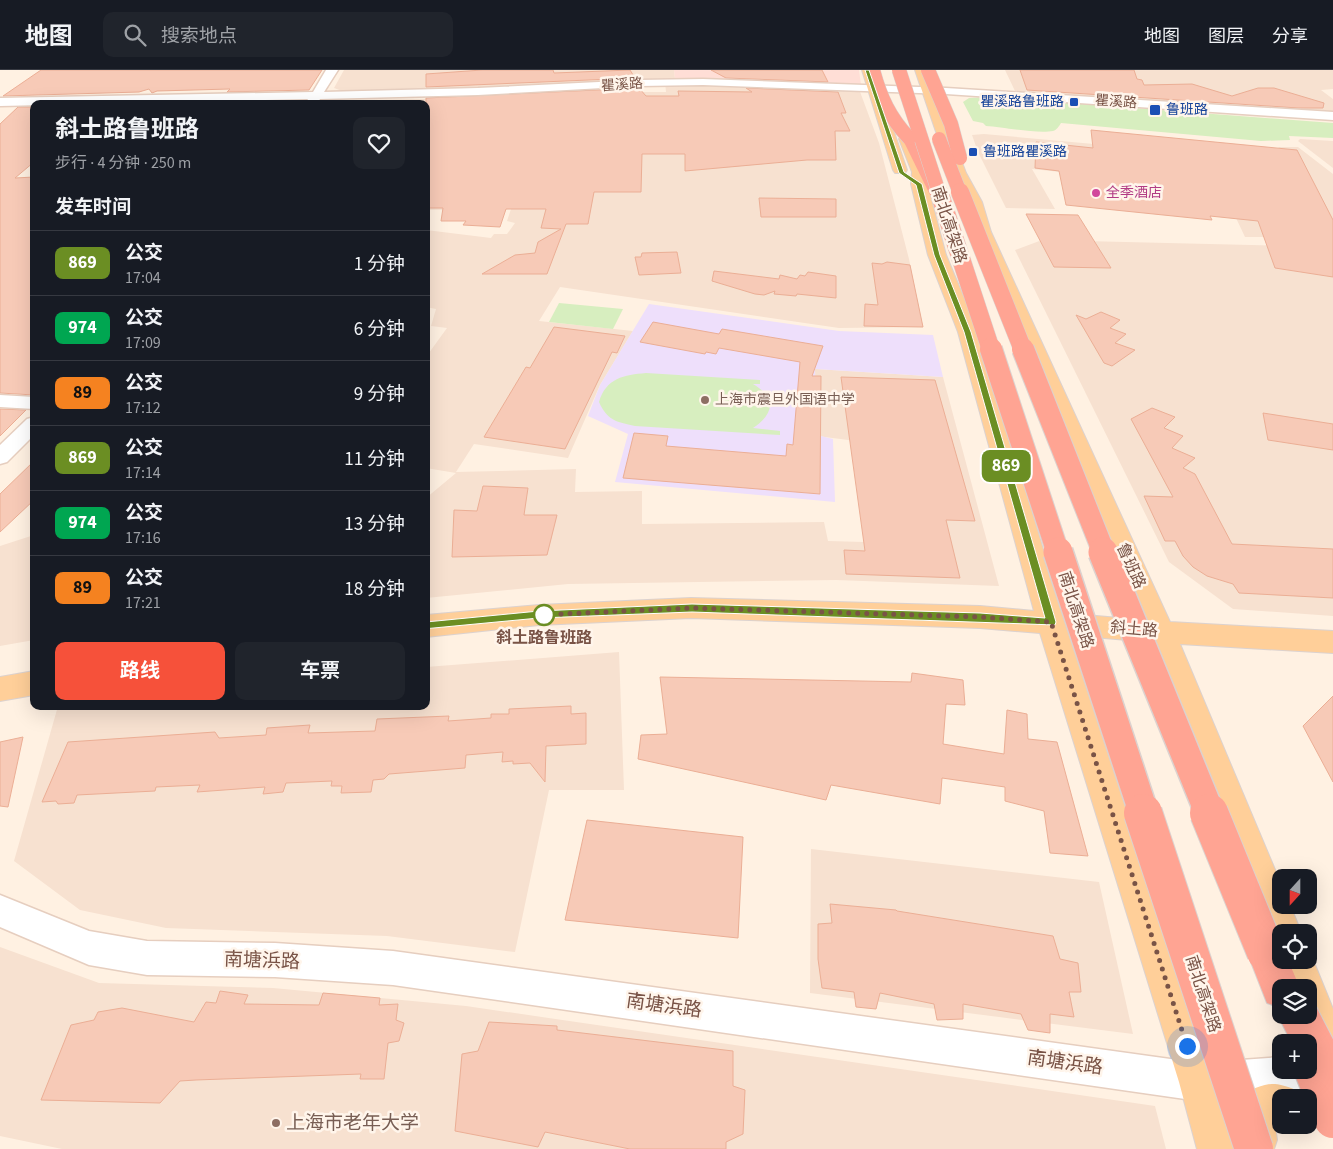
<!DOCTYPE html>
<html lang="zh">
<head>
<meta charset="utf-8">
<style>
	body { margin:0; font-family:"Source Sans 3","Noto Sans SC",sans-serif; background:#20242c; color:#f1f3f6; height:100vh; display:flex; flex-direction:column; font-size:19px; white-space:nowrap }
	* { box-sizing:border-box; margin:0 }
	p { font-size:16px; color:#9ea1a6 }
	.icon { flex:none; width:28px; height:28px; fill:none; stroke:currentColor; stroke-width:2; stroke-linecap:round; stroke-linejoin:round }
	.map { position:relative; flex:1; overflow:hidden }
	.details { position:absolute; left:30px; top:30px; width:400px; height:610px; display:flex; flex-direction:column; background:#171b24; border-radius:10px; box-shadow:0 5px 20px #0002 }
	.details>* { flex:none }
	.badge { padding:0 10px; border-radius:8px; font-size:18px; line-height:32px }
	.needle { width:32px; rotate:201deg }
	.controls { position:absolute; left:1272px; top:799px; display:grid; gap:10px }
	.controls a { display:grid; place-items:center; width:45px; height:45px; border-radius:10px; background:#171b24; box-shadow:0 5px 20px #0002; font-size:25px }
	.you { position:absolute; width:25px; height:25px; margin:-12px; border:4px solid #fff; border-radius:50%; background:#1a73e8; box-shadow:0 0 0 8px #1a73e833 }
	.map>.badge { position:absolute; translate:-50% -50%; box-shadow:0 0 0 2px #fff }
	h2 { padding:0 25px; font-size:19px; line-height:45px }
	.round { display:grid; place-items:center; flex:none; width:52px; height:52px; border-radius:10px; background:#20242c }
	.overview { display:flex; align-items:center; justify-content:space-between; height:85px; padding:0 25px }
	h1 { font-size:24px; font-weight:700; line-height:38px }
	.primary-button { display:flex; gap:10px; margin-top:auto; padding:10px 25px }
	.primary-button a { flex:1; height:58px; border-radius:10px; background:#f6513a; color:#fff; font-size:20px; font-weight:700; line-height:58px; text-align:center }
	.primary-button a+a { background:#20242c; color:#f1f3f6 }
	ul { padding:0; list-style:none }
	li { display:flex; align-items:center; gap:15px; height:65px; padding:0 25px; border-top:1px solid #363941 }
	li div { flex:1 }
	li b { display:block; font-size:19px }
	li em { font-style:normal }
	li .badge { min-width:55px; font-weight:700; text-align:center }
	header { display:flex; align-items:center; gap:30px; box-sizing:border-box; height:70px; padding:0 25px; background:#171b24; border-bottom:1px solid #363941 }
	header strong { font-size:24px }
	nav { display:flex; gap:28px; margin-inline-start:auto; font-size:18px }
	.search { width:350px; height:45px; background:#20242c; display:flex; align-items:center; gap:12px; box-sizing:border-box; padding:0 18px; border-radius:10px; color:#9ea1a6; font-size:19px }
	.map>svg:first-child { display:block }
</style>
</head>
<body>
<header>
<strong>地图</strong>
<div class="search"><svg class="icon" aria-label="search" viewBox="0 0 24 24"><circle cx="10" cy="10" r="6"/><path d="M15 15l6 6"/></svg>搜索地点</div>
<nav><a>地图</a><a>图层</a><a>分享</a></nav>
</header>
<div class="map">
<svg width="1333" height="1079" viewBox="0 0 1333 1079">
	<rect width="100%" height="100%" fill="#fff1e2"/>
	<g fill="#f7e1d0">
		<path d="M344,0H674L675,9L566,16L345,22L334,18Z"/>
		<path d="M1005,0H1333V19L1321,20L1333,29V42L1202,35L1015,21Z"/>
		<path d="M665,12L859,19L879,73L909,189L923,257L839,258L560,217L539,251L633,261L600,315L568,388L474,374L456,402L576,399L575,422L642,421V454L824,452L828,471L864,472L856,371L817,366L815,299L943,307L999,516L836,510L568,514L426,528V428L456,403L426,398V287L447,258L431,256L436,239L426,237V160L491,168L494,164H507L515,153L507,151L511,139L426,140V45L552,22H666Z"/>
		<path d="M306,28L302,34H57Z"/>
		<path d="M429,29L426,34H326L327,30Z"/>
		<path d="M984,64L1294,92L1278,77H1298L1333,104V167H1245L1219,112L1089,105L1032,99L1055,139L1006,138L978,82L972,65Z"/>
		<path d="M1300,69L1333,71V98L1298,71Z"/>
		<path d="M1042,170L1333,177V546L1233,539L1169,492L1015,180Z"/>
		<path d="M34,465V570L0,576V476Z"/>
		<path d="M619,582L624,720H549L515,882L387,866L166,858L80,840L14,791L58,636H426V597Z"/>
		<path d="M811,779L1099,812L1133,964L810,923Z"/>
		<path d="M0,877L99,913L273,918L466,936L1155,1036L1166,1079H62L0,1066Z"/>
	</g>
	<path fill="#ffded6" d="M674,0H859L861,15L675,9Z"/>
	<path fill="#eedffb" d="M649,234L839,261L933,265L943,307L815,299L817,365L833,369L835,432L615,412L628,364L588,346L600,315Z"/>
	<g fill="#d7eebf">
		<path d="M989,27L1333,53V68L1289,66L1290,70L1261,71L1061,53C1059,56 1057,60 1053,61C1037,64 1003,57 986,56L983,53L973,51L963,32L969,28Z"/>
		<path d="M559,233L623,239L613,259L549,252Z"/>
		<path d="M646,303L760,310V314H753C777,328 774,344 753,358L780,361V365L635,356C616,352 607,350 599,332C606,308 624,305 646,303Z"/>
	</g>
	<g fill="#f7cab7" stroke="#ebae95">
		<path d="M41,0H322L309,20L227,22L230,19L157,21L152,23L149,19L139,22L3,26Z"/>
		<path d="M482,0H553L554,3L630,0L635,8L426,17V4Z"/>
		<path d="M711,0H822L828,12L726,8Z"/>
		<path d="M1020,0H1134L1137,9L1142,10L1144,15L1192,14L1232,26L1258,18H1274L1324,33L1323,38H1298L1027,20Z"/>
		<path d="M639,18L646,26H679L678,21L752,22L746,18L838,22L846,43H841L850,61H835L836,90H807L685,101V84H642L641,122H594L588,154H566L547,204H482L515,185L535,183L538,172L561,159L541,158L546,139H506L500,157L463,155L466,151H441L443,138H426V28Z"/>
		<path d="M303,31L301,34H214L215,33Z"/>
		<path d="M18,37H34V92L15,108L34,107V325L0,323V54Z"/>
		<path d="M1091,60L1297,80L1333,150V207L1275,198L1258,151L1210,146L1212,150L1066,135L1059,101L1035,98L1036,72L1093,78Z"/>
		<path d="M759,128L836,129V147H761Z"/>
		<path d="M1026,144L1078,145L1111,198L1054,197Z"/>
		<path d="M677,182L681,203L639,205L635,187H641L642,183Z"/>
		<path d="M887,192L910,195L923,257L864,256L865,234L878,235L872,193L882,194Z"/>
		<path d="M714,201L779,209L780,205L797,209L800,205L805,206L808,202L836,206V228L797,224L796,226L774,224L775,221L764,225L755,224L712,211Z"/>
		<path d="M1101,242L1120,250L1110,258L1126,264L1115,273L1135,280L1112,296L1104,293L1076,245L1086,249Z"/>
		<path d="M653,252L719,264L722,259L823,276L812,306H821L820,424L623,408L634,363L668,366L666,376L786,386L787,374L793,375L800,292L719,278L716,284L706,282L705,284L640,272Z"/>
		<path d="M554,257L625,266L617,283L612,282L565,379L484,367L526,297L530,298Z"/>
		<path d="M841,307L935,310L975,451L946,450L960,508L846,504L844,480L865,481Z"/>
		<path d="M1152,338L1175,347L1164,358L1183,366L1172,378L1195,388L1183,398L1195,404L1232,474L1333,479V528L1239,523L1233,514L1207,506L1193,497L1183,486L1175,471H1165L1144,426L1173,427L1131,349Z"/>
		<path d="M0,339L26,340L0,366Z"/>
		<path d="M1263,343L1333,354V380L1268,370Z"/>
		<path d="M34,391V430L0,462V424Z"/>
		<path d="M483,416L528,418L524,445H557L547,485L452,487L454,440L477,441Z"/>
		<path d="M912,603L963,610L965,635L946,634L943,674L1004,684L1007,640L1027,644L1028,669L1057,672L1088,786L1050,783L1044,741L1005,731V717L942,708L940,734L831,715L826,730L638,689L641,665L667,664L660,607L911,612Z"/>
		<path d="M1333,626V712L1303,656Z"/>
		<path d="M571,636V644L586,643V674L546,676L545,712L530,693L513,694V691L502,692L503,682L466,685L465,698L389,704L384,709L373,710L371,722L341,723L342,716H331L332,711L286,713L283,722L263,724L265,717L197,722L200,715L156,717L155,721L77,725L74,733L58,734L56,731L42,732L68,672L215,662L219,668L266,665L267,658L310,655L308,663L375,661L377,649L449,646L448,651L491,648V644H509V639Z"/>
		<path d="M23,667L8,737L0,736V672Z"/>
		<path d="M587,750L743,767L738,868L565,850Z"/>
		<path d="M830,834L896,840L897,841L1053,866L1060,889L1078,893L1081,922H1069L1074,947L1050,944V963L1028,960L1021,944L963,934V949L937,950L934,934L880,923L876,939L856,937L854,922L822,918L818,889V854L832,853Z"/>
		<path d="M220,921L248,925L244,934L319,935L323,923L380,928L379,935L398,934L396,950L404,953L399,971L388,973L384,1009H360L361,1004L196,1010L180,1011L160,1033L41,1030L71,955L94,950L98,942L122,938L194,952L206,932L216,933Z"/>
		<path d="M489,952L557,956V960L733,981V1016L745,1020L743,1064L726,1072V1079H630L545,1062L538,1077L455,1061L462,984L478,981Z"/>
	</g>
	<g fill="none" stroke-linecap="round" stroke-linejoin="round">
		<defs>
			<g id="minor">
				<path d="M326,0H338L324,22L478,18L639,10L703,9L946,18L1333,42V50L946,24L703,15L639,16L478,25L320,29L317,34H305L308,29L0,36V28L313,22Z"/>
				<path d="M0,325L34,327V339L0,337Z"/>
				<path d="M34,347V365L7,392L0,394V375L27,349Z"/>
				<path d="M0,825L89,861L147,871L275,873L393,881L1199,993L1281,987V1000H1309V985L1328,984L1333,986V1018L1328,1020L1199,1031L393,915L275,907L147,905L89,895L0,857Z"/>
			</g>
			<g id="major">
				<path d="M862,0L873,1L907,100L905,103H895L893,100Z"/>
				<path d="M915,0H927L966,103L982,132L991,162L1170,552L1333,561V583L1180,574L1281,814V835H1290L1301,862H1281V890H1309V880L1333,939V983L1323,987L1309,981V972H1305L1296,945H1309V918H1286L1275,890L1280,879L1270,875L1151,572L1069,565L1233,1057V1040L1239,1025C1264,1015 1269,1009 1296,1020L1299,1028H1281V1055H1283H1275L1277,1070L1274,1079H1197L1179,1012L1040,563L980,558L691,548L539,555L426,567V545L539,535L691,528L980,536L1034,541L958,262L928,185L911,114L912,102L899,69L901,66H911L913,69L928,102L927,114L946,185L978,262L1062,543L1142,550L975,162L966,132L950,103Z"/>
				<path d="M34,601V625L0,631V607Z"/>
			</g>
			<g id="highway">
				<path d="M909,64L916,68L948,129L946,132H934L932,129L902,68Z"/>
				<path d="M1266,863L1279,869L1281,874V890H1288L1300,918H1281V938L1267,933L1247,882L1253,869Z"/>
			</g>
		</defs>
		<use href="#minor" stroke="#e6cebf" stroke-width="3"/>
		<use href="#major" stroke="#dcd2cf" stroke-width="2"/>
		<use href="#highway" stroke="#dcd2cf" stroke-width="2"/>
		<use href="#minor" fill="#fff" fill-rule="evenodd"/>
		<use href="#major" fill="#ffcf99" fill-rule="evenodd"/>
		<use href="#highway" fill="#ffa493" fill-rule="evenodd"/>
		<defs>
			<g id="highway-bridge-far4">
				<path d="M873,0C880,27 890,48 909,68"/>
				<path d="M899,0L939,123"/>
				<path d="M928,0L951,54L960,88"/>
				<path d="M939,69L960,123"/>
			</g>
			<g id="highway-bridge-far3">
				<path d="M939,122L991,280"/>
				<path d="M960,122L1023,280"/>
			</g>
			<g id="highway-bridge-far2">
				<path d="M991,279L1058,483"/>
				<path d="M1023,279L1104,483"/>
			</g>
			<g id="highway-bridge-far1">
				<path d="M1058,482L1144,744"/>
				<path d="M1103,482L1210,744"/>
			</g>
			<g id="highway-bridge">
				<path d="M1143,743L1254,1079"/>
				<path d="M1209,743L1266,882"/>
				<path d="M1299,945L1333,1011"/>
				<path d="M1311,994L1333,1049"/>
			</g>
		</defs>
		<use href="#highway-bridge-far4" stroke="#dcd2cf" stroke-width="15" stroke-linecap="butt"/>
		<use href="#highway-bridge-far3" stroke="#dcd2cf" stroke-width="19" stroke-linecap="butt"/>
		<use href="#highway-bridge-far2" stroke="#dcd2cf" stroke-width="24" stroke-linecap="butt"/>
		<use href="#highway-bridge-far1" stroke="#dcd2cf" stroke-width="32" stroke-linecap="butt"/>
		<use href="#highway-bridge" stroke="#dcd2cf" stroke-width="40" stroke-linecap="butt"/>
		<use href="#highway-bridge-far4" stroke="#ffa493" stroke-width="14"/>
		<use href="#highway-bridge-far3" stroke="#ffa493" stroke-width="18"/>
		<use href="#highway-bridge-far2" stroke="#ffa493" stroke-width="22"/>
		<use href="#highway-bridge-far1" stroke="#ffa493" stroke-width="29"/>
		<use href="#highway-bridge" stroke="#ffa493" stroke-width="38"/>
	</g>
	<path fill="#6b8e23" stroke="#fff" d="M865,0H869L904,102L922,114L940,185L971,262L1056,552L1055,555L692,542L539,548L423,559L421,556L426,552L539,541L692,534L980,543L1045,548L964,262L934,185L916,115L899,103Z"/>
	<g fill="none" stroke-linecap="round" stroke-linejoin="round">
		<path stroke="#795346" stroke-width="5" stroke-dasharray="0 9" d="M544,545H539L692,538L980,547L1051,552L1187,976"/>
	</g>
	<g fill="#1a4fb4" stroke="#fff5eb" stroke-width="2">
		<rect x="1069" y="27" width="10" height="10" rx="2.5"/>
		<rect x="1149" y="34" width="12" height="12" rx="2.5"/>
		<rect x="968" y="77" width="10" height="10" rx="2.5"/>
	</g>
	<circle fill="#d1479c" stroke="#fff5eb" stroke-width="2" cx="1096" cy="123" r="5"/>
	<g fill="#8d6e63" stroke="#fff5eb" stroke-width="2">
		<circle cx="705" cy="330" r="5"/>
		<circle cx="276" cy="1053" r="5"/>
	</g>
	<circle fill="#fff" stroke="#6b8e23" stroke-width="2.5" cx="544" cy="545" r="10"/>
	<g text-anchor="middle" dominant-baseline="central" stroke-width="5" stroke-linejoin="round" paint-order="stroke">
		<g font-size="14" fill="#795346" stroke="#fff5eb">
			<text transform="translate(622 15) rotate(-4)">瞿溪路</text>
			<text transform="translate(1116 32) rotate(4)">瞿溪路</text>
		</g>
		<g font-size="14" fill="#164399" stroke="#fff5eb" text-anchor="start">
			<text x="1064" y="32" text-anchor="end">瞿溪路鲁班路</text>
			<text x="1166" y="40">鲁班路</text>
			<text x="983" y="82">鲁班路瞿溪路</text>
		</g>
		<g font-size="14" fill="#b23c85" stroke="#fff5eb" text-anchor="start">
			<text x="1106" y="123">全季酒店</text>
		</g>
		<g font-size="14" fill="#785e54" stroke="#fff5eb" text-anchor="start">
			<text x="715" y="330">上海市震旦外国语中学</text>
		</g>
		<g font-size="16" fill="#795346" stroke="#fff5eb">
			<text transform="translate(949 155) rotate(72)">南北高架路</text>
			<text transform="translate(1131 496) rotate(66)">鲁班路</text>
			<text transform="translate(1076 540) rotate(72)">南北高架路</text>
			<text transform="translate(1134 559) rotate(5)">斜土路</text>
			<text transform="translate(1203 924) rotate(72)">南北高架路</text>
		</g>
		<g font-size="16" font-weight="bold" fill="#795346" stroke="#fff5eb">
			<text x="544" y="568">斜土路鲁班路</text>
		</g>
		<g font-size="19" fill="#795346" stroke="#fff5eb">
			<text transform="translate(262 891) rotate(2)">南塘浜路</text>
			<text transform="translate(664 936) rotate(8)">南塘浜路</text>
			<text transform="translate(1065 993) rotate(8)">南塘浜路</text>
		</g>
		<g font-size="19" fill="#785e54" stroke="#fff5eb" text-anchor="start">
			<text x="286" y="1053">上海市老年大学</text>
		</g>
	</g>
</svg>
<div class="controls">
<a><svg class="needle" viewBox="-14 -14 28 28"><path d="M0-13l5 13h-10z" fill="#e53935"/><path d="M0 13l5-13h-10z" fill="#9ea1a6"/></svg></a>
<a><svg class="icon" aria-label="locate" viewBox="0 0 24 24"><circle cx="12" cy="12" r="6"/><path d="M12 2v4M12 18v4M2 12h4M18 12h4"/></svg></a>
<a><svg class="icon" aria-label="layers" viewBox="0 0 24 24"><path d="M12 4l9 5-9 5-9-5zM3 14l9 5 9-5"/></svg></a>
<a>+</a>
<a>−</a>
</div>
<div class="you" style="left:1187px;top:976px"></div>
<b class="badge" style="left:1006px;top:396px;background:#6b8e23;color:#fff">869</b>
<section class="details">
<div class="overview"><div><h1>斜土路鲁班路</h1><p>步行 · 4 分钟 · 250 m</p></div><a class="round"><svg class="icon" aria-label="heart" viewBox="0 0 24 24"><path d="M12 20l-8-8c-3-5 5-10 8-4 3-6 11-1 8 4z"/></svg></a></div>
<h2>发车时间</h2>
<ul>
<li><span class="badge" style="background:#6b8e23;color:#fff">869</span><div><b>公交</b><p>17:04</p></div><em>1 分钟</em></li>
<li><span class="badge" style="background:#00a651;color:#fff">974</span><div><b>公交</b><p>17:09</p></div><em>6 分钟</em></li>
<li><span class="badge" style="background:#f58220;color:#111">89</span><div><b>公交</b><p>17:12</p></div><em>9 分钟</em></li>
<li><span class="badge" style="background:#6b8e23;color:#fff">869</span><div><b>公交</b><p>17:14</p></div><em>11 分钟</em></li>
<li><span class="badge" style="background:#00a651;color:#fff">974</span><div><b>公交</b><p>17:16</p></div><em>13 分钟</em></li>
<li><span class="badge" style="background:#f58220;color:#111">89</span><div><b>公交</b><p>17:21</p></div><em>18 分钟</em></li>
</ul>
<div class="primary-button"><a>路线</a><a>车票</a></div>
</section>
</div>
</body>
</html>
